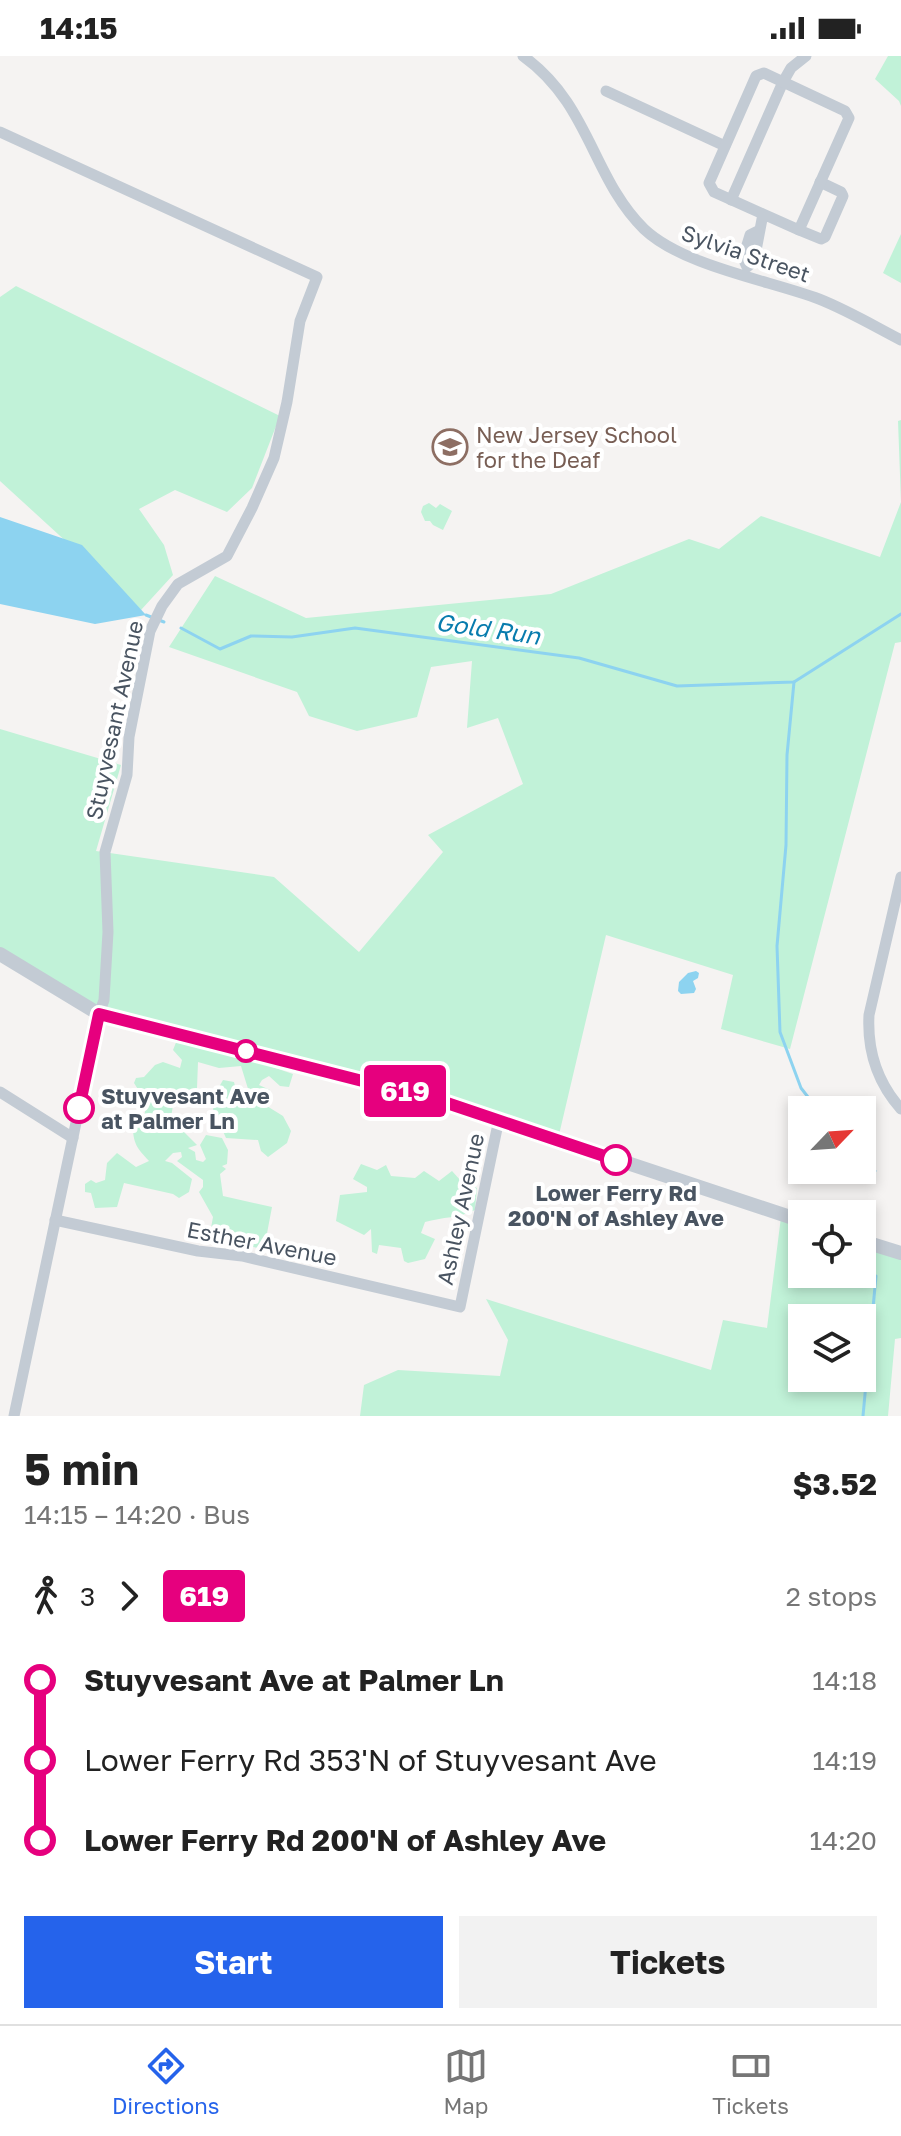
<!DOCTYPE html>
<html lang="en">
<head>
<meta charset="utf-8">
<style>
	body { margin:0; font-family:"Golos Text",sans-serif; background:#f2f2f2; color:#222; height:100vh; display:flex; flex-direction:column; font-size:30px; white-space:nowrap }
	* { box-sizing:border-box; margin:0 }
	p { font-size:26px; color:#767676 }
	.icon { flex:none; width:44px; height:44px; fill:none; stroke:currentColor; stroke-width:2; stroke-linecap:round; stroke-linejoin:round }
	.map { position:relative; height:1360px; overflow:hidden }
	.details { display:flex; flex-direction:column; background:#fff; flex:1 }
	.details>* { flex:none }
	.badge { padding:0 16px; border-radius:6px; font-size:28px; line-height:52px }
	.needle { width:52px; rotate:65deg }
	.fabs { position:absolute; left:788px; top:1040px; display:grid; gap:16px }
	.fabs a { display:grid; place-items:center; width:88px; height:88px; border-radius:0px; background:#fff; box-shadow:0 4px 12px #0003; font-size:40px }
	.map>.badge { position:absolute; translate:-50% -50%; box-shadow:0 0 0 4px #fff }
	.legs { display:flex; align-items:center; gap:12px; height:88px; padding:0 24px; font-size:26px }
	.legs p { margin-inline-start:auto }
	.overview { display:flex; align-items:center; justify-content:space-between; height:136px; padding:0 24px }
	h1 { font-size:44px; font-weight:700; line-height:60px }
	.action { display:flex; gap:16px; margin-top:auto; padding:16px 24px }
	.action a { flex:1; height:92px; border-radius:0px; background:#2563eb; color:#fff; font-size:32px; font-weight:700; line-height:92px; text-align:center }
	.action a+a { background:#f2f2f2; color:#222 }
	ul { padding:0 24px; list-style:none }
	li { display:flex; align-items:center; gap:28px; height:80px; font-size:30px }
	li i { display:grid; place-items:center; width:12px; height:100%; margin:0 10px; background:currentColor }
	li i::after { content:''; width:20px; height:20px; margin:-10px; border:6px solid; border-radius:50%; background:#fff }
	li p { margin-inline-start:auto }
	li:first-child i { background:linear-gradient(#0000 50%,currentColor 0) }
	li:last-child i { background:linear-gradient(currentColor 50%,#0000 0) }
	.status { display:flex; justify-content:space-between; align-items:center; height:56px; padding:0 40px; background:#fff; direction:ltr }
	.status svg { height:22px; fill:currentColor }
	.menu { display:flex; justify-content:space-around; align-items:center; height:112px; border-top:2px solid #e0e0e0; background:#fff; font-size:22px; color:#767676 }
	.menu a { display:grid; justify-items:center; gap:4px }
	.menu .selected { color:#2563eb }
	.map>svg:first-child { display:block }
</style>
</head>
<body>
<div class="status"><b>14:15</b><svg viewBox="0 0 49 12"><path d="M0 12V9h3v3zM5 12V6h3v6zM10 12V3h3v9zM15 12V0h3v12zM26 1h20v11H26zM47 4h2v5h-2z"/></svg></div>
<div class="map">
<svg width="901" height="1360" viewBox="0 0 901 1360">
	<rect width="100%" height="100%" fill="#f5f3f2"/>
	<g fill="#c1f2d8" fill-rule="evenodd">
		<path d="M888,0H901V50L899,45L875,23Z"/>
		<path d="M901,178V227L883,217Z"/>
		<path d="M16,230L280,360L252,432L227,456L175,434L139,453L164,489L173,519L141,554L0,425V241Z"/>
		<path d="M901,364V586L895,587L790,993L721,973L733,919L606,879L558,1083L93,950L0,898V673L121,709L96,795L274,821L359,896L443,796L428,779L523,728L498,662L467,672L472,605L431,611L417,661L357,675L309,660L297,636L169,591L215,520L306,562L551,538L689,483L719,493L761,460L880,501L901,446L898,365Z"/>
		<path d="M429,447L436,452L440,448L452,455L443,474L433,469L430,465H425L421,456L423,450Z"/>
		<path d="M179,979L293,1018L289,1031L280,1030L269,1020L262,1024L259,1029L270,1034L268,1043L262,1047L283,1060L291,1075L287,1087L268,1101L261,1095L258,1084L226,1082L222,1073L228,1063L213,1057L214,1040L223,1024L234,1026L239,1047L242,1050L249,1036L241,1010L219,1012L198,1006L197,1032L189,1049L181,1046L173,1049L171,1062L162,1072L167,1074L175,1067L197,1089L188,1092L195,1096L196,1104L203,1106L206,1103L200,1089L206,1079L222,1082L228,1094L227,1108L222,1110L226,1113L220,1118L223,1140L272,1151L264,1193L209,1183L213,1161L199,1136L203,1131V1124L177,1105L182,1101L181,1096L173,1097L165,1105L172,1107L192,1123L189,1136L179,1142L173,1138L124,1127L117,1151L95,1152L91,1137L85,1136V1128L91,1124L96,1127L105,1124L107,1107L117,1097L136,1111L149,1105C138,1093 133,1088 133,1071L144,1065L146,1046L134,1027L136,1022L144,1021L155,1009L163,1006L180,1012L182,1004L173,994Z"/>
		<path d="M361,1108L377,1114L386,1109L391,1120L415,1122L424,1115L439,1125L452,1115L461,1125L477,1132L475,1154C460,1162 442,1161 425,1166L421,1177L435,1183L425,1203L408,1207L404,1205L401,1192L379,1189L377,1198L372,1196L371,1173L364,1179L336,1165L340,1139L367,1136V1131L353,1123Z"/>
		<path d="M781,1161L802,1167V1218H862V1185L901,1196V1282L895,1283L888,1360H360L364,1329L398,1314L500,1320L508,1284L486,1243L711,1314L723,1264L767,1272ZM802,1262H862V1322H802Z"/>
	</g>
	<g fill="#8dd3f0">
		<path d="M0,461L82,489L146,559L95,568L0,548Z"/>
		<path d="M696,915L699,917L698,922L693,925L696,933L694,937L681,938L678,935L679,926L688,917Z"/>
	</g>
	<g fill="none" stroke-linecap="round" stroke-linejoin="round">
		<g stroke="#8dd3f0" stroke-width="3">
			<path d="M146,559L164,566"/>
			<path d="M181,572L220,593L251,580L292,581L355,572L579,602L677,630L794,626L901,558"/>
			<path d="M794,626L787,699L786,789L777,890L780,976L801,1032L818,1054"/>
			<path d="M862,1106L875,1115"/>
			<path d="M863,1360L876,1220"/>
		</g>
		<g stroke="#c3cbd4" stroke-width="11">
			<path d="M523,0C590,48 592,122 644,173C683,210 768,224 819,243C847,254 874,270 901,284"/>
			<path d="M606,35L725,90"/>
			<path d="M0,76L317,221L300,265L287,346L274,402L252,452L227,500L178,528L162,550L150,575L129,681L127,719L105,796L108,876L104,944L99,958L14,1360"/>
			<path d="M731,144L783,26L791,12L806,0"/>
			<path d="M799,174L821,183L825,181L843,140L841,136L820,126"/>
			<path d="M758,175L750,179L743,202L747,211L754,205L763,158L714,136L709,127L756,20L764,17L845,55L849,62L799,174L763,158"/>
			<path d="M901,821L869,959C867,996 877,1026 901,1053"/>
			<path d="M0,1036L73,1082"/>
			<path d="M55,1164L198,1195L242,1200L460,1251L499,1063"/>
		</g>
		<g stroke="#c3cbd4" stroke-width="14">
			<path d="M0,898L99,958L441,1045L802,1165"/>
			<path d="M862,1185L901,1197"/>
		</g>
	</g>
	<g fill="none" stroke-linecap="round" stroke-linejoin="round">
		<defs>
			<path id="line-1" d="M79,1052L99,958L441,1045L616,1104"/>
		</defs>
		<use href="#line-1" stroke="#fff" stroke-width="18"/>
		<use href="#line-1" stroke="#e6007e" stroke-width="12"/>
	</g>
	<defs>
		<symbol id="school-ring" viewBox="-11 -11 22 22"><circle r="9.5" fill="#fff" stroke="#8d6e63" stroke-width="1.5"/><path d="M0-5L7-2L0 1L-7-2ZM-4 1L0 2.5L4 1V4Q0 6-4 4Z" fill="#8d6e63"/></symbol>
	</defs>
	<g fill-rule="evenodd">
		<use href="#school-ring" x="430" y="371" width="40" height="40"/>
	</g>
	<g fill="#fff" stroke="#e6007e" stroke-width="4">
		<circle cx="246" cy="995" r="10"/>
		<circle cx="79" cy="1052" r="14"/>
		<circle cx="616" cy="1104" r="14"/>
	</g>
	<g text-anchor="middle" dominant-baseline="central" stroke-width="8" stroke-linejoin="round" paint-order="stroke">
		<g font-size="22" fill="#495461" stroke="#fff">
			<text transform="translate(746 197) rotate(19)">Sylvia Street</text>
			<text transform="translate(114 664) rotate(-78)">Stuyvesant Avenue</text>
			<text transform="translate(460 1153) rotate(-78)">Ashley Avenue</text>
			<text transform="translate(262 1187) rotate(11)">Esther Avenue</text>
		</g>
		<g font-size="22" fill="#785e54" stroke="#fff" text-anchor="start">
			<text x="476" y="378">New Jersey School<tspan x="476" dy="25">for the Deaf</tspan></text>
		</g>
		<g font-size="22" font-weight="bold" fill="#495461" stroke="#fff" text-anchor="start">
			<text x="101" y="1039">Stuyvesant Ave<tspan x="101" dy="25">at Palmer Ln</tspan></text>
			<text x="616" y="1136" text-anchor="middle">Lower Ferry Rd<tspan x="616" dy="25">200'N of Ashley Ave</tspan></text>
		</g>
		<g font-size="24" font-style="italic" fill="#087cae" stroke="#fff">
			<text transform="translate(488 572) rotate(8)">Gold Run</text>
		</g>
	</g>
</svg>
<div class="fabs">
<a><svg class="needle" viewBox="-14 -14 28 28"><path d="M0-13l5 13h-10z" fill="#e53935"/><path d="M0 13l5-13h-10z" fill="#767676"/></svg></a>
<a><svg class="icon" aria-label="locate" viewBox="0 0 24 24"><circle cx="12" cy="12" r="6"/><path d="M12 2v4M12 18v4M2 12h4M18 12h4"/></svg></a>
<a><svg class="icon" aria-label="layers" viewBox="0 0 24 24"><path d="M12 4l9 5-9 5-9-5zM3 14l9 5 9-5"/></svg></a>
</div>
<b class="badge" style="left:405px;top:1035px;background:#e6007e;color:#fff">619</b>
</div>
<section class="details">
<div class="overview"><div><h1>5 min</h1><p>14:15 – 14:20 · Bus</p></div><b>$3.52</b></div>
<div class="legs"><svg class="icon" aria-label="walk" viewBox="0 0 24 24"><circle cx="13" cy="4" r="2"/><path d="M13 8l-2 6 4 7M11 14l-3 7M7 12l3-4h3l4 4"/></svg>3<svg class="icon" aria-label="forward" viewBox="0 0 24 24"><path d="M9 5l7 7-7 7"/></svg><b class="badge" style="background:#e6007e;color:#fff">619</b><p>2 stops</p></div>
<ul>
<li><i style="color:#e6007e"></i><b>Stuyvesant Ave at Palmer Ln</b><p>14:18</p></li>
<li><i style="color:#e6007e"></i><span>Lower Ferry Rd 353'N of Stuyvesant Ave</span><p>14:19</p></li>
<li><i style="color:#e6007e"></i><b>Lower Ferry Rd 200'N of Ashley Ave</b><p>14:20</p></li>
</ul>
<div class="action"><a>Start</a><a>Tickets</a></div>
</section>
<nav class="menu">
<a class="selected"><svg class="icon" aria-label="directions" viewBox="0 0 24 24"><path d="M12 3l9 9-9 9-9-9zM9 14v-3h6M13 9l2 2-2 2"/></svg>Directions</a>
<a><svg class="icon" aria-label="map" viewBox="0 0 24 24"><path d="M3 6l6-2 6 2 6-2v14l-6 2-6-2-6 2zM9 4v14M15 6v14"/></svg>Map</a>
<a><svg class="icon" aria-label="tickets" viewBox="0 0 24 24"><path d="M3 7h18v10H3zM15 7v10"/></svg>Tickets</a>
</nav>
</body>
</html>
